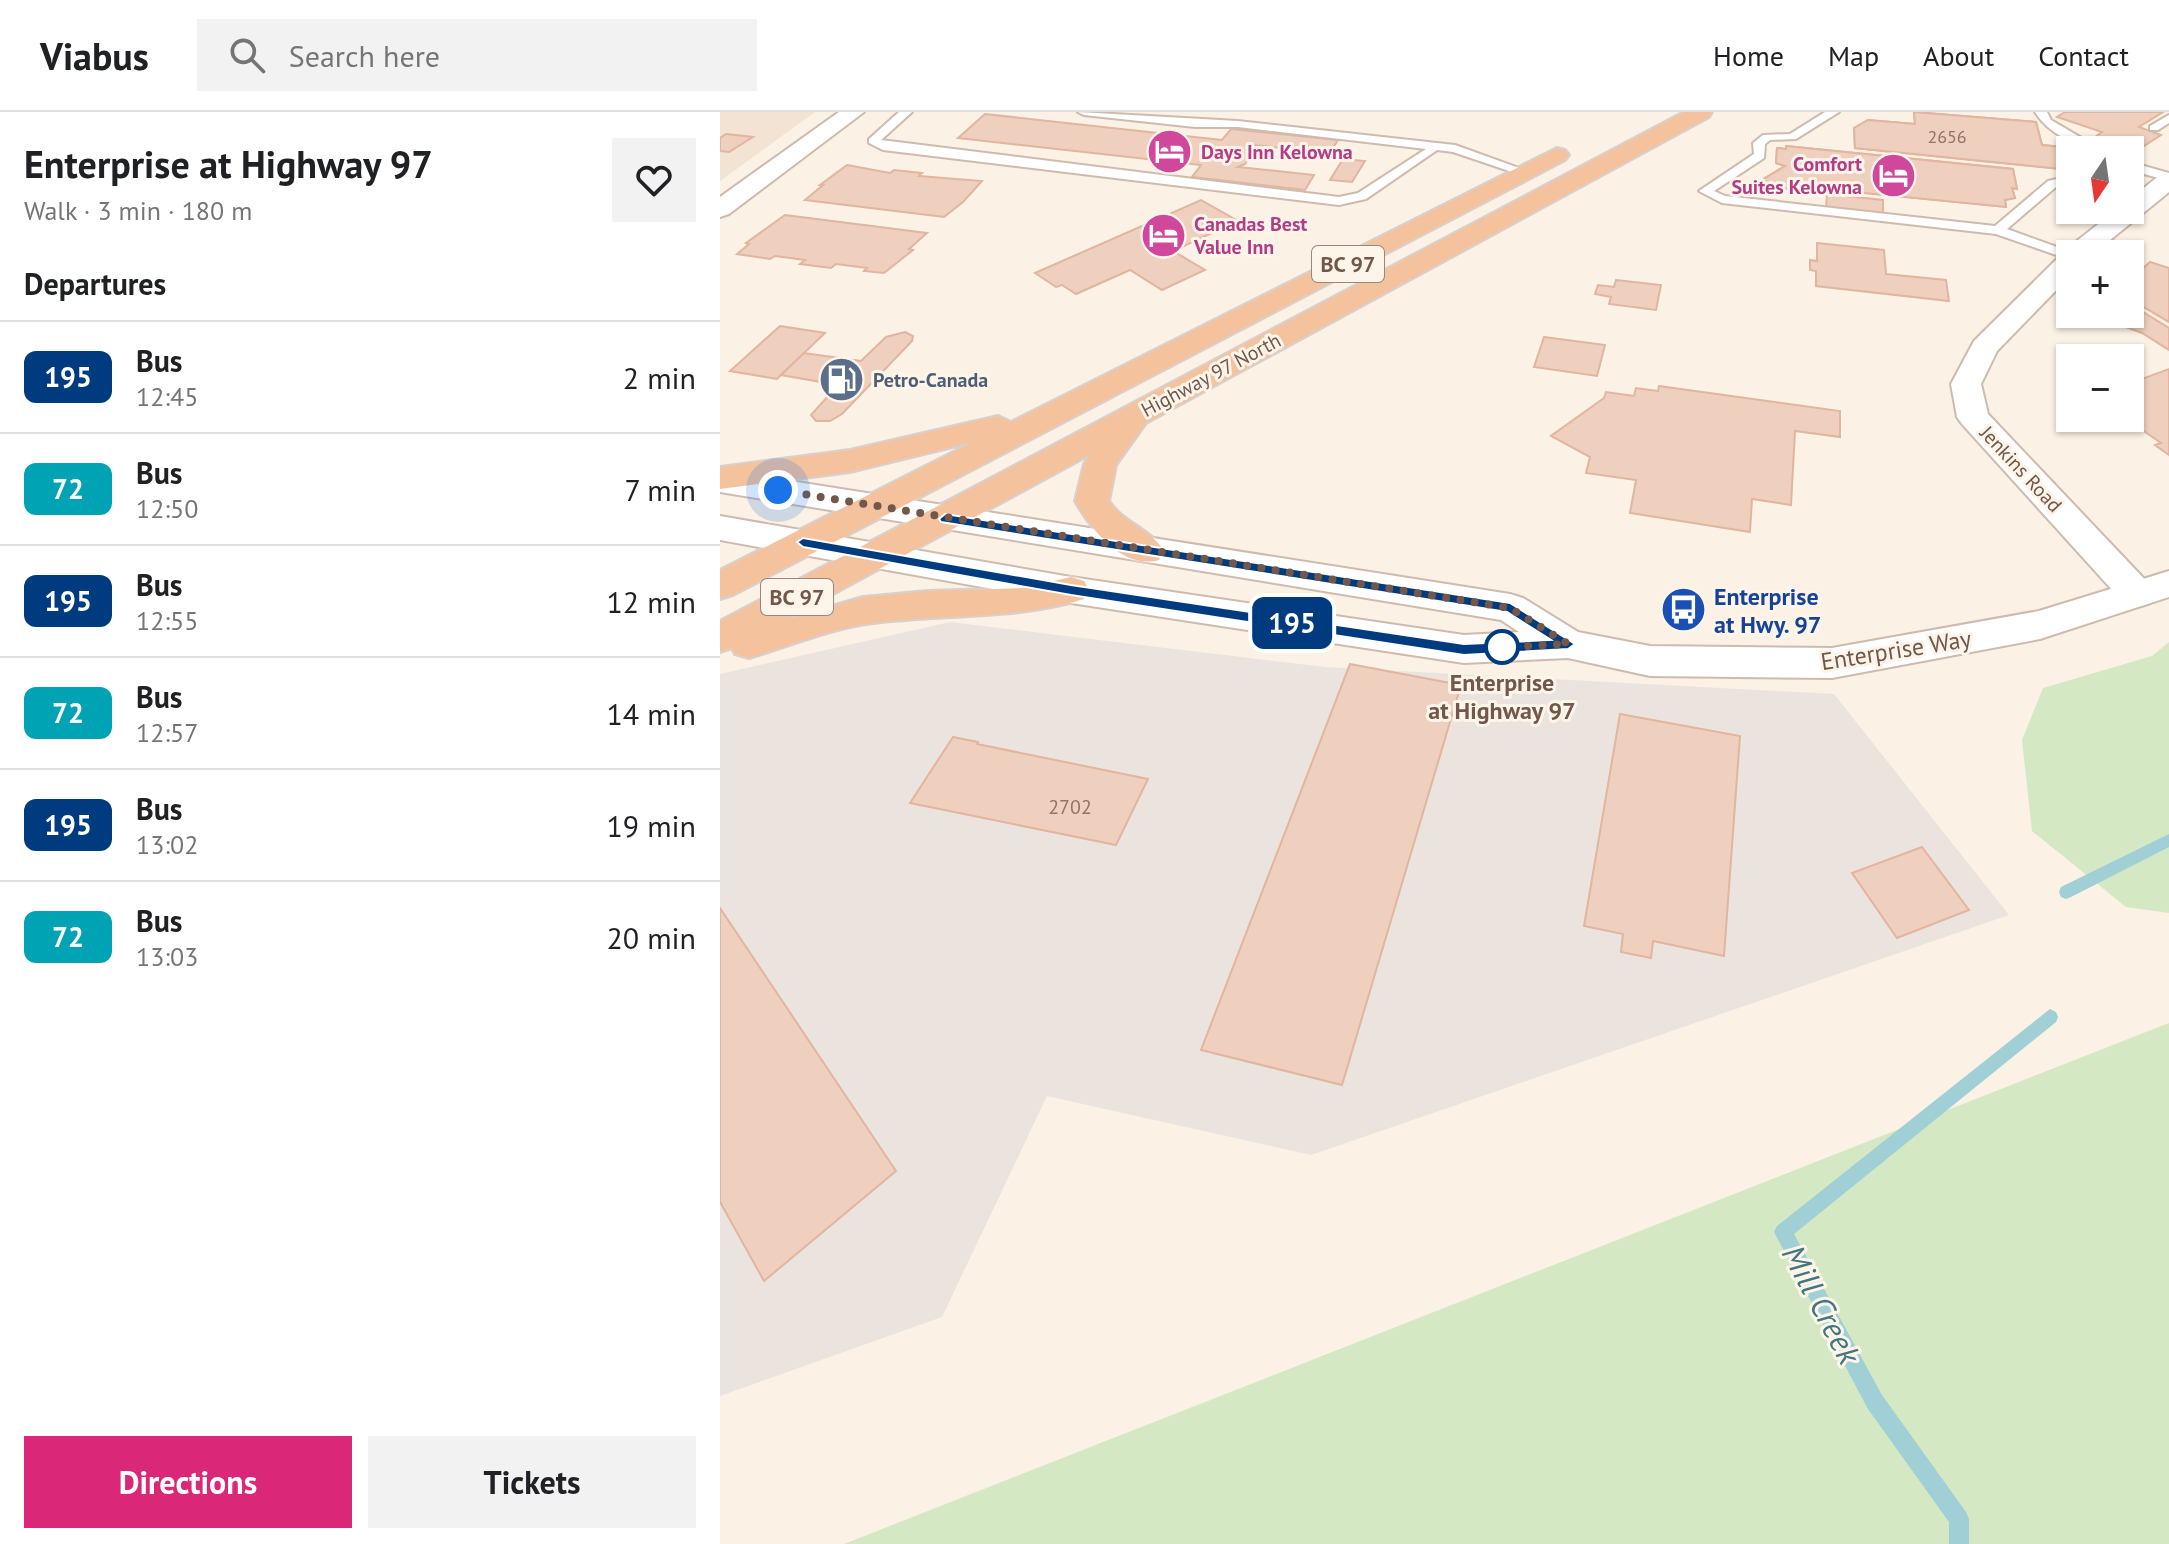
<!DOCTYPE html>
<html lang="en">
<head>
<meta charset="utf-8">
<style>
	body { margin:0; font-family:"PT Sans",sans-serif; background:#f2f2f2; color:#202124; height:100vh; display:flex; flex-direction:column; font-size:30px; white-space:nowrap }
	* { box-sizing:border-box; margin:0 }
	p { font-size:26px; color:#757577 }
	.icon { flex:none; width:44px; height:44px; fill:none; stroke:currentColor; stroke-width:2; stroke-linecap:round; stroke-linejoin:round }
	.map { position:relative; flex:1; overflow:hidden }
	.sheet { display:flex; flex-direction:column; background:#fff; width:720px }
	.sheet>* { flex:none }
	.badge { padding:0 16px; border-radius:12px; font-size:28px; line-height:52px }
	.needle { width:52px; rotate:193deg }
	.controls { position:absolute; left:1336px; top:24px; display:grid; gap:16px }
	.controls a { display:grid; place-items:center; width:88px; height:88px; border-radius:0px; background:#fff; box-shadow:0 2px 6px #0004; font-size:40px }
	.you { position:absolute; width:40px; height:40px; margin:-20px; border:6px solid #fff; border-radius:50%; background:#1a73e8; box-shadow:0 0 0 12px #1a73e833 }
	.map>.badge { position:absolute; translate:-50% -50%; box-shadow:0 0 0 4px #fff }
	h2 { padding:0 24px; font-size:30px; line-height:72px }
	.round { display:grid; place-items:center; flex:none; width:84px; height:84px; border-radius:0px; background:#f2f2f2 }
	.summary { display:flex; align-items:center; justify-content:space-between; height:136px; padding:0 24px }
	h1 { font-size:38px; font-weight:700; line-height:60px }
	.action { display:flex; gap:16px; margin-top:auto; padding:16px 24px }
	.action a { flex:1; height:92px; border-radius:0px; background:#db2777; color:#fff; font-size:32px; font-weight:700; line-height:92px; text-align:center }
	.action a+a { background:#f2f2f2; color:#202124 }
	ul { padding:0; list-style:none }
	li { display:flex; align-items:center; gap:24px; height:112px; padding:0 24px; border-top:2px solid #e0e0e0 }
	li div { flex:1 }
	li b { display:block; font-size:30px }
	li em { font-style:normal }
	li .badge { min-width:88px; font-weight:700; text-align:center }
	header { display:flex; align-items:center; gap:48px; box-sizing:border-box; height:112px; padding:0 40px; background:#fff; border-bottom:2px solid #e0e0e0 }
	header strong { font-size:38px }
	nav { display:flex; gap:44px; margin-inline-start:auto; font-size:28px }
	.search { width:560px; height:72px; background:#f2f2f2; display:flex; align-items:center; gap:20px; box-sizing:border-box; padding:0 28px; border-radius:0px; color:#757577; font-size:30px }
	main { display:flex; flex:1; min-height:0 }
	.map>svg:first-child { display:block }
</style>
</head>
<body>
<header>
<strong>Viabus</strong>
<div class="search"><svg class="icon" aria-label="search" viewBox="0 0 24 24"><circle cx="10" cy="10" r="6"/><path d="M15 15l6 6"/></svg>Search here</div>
<nav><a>Home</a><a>Map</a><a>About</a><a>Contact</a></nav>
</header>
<main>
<section class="sheet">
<div class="summary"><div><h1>Enterprise at Highway 97</h1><p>Walk · 3 min · 180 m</p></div><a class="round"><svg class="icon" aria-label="heart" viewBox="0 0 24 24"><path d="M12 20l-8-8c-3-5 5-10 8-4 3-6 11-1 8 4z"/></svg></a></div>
<h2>Departures</h2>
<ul>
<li><span class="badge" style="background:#003b80;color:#fff">195</span><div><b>Bus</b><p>12:45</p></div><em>2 min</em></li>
<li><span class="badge" style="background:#00a3b4;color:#fff">72</span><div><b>Bus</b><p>12:50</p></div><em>7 min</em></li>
<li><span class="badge" style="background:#003b80;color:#fff">195</span><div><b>Bus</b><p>12:55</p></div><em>12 min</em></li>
<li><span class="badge" style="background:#00a3b4;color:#fff">72</span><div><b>Bus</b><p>12:57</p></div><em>14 min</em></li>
<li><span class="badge" style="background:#003b80;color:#fff">195</span><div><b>Bus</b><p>13:02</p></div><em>19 min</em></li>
<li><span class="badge" style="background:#00a3b4;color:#fff">72</span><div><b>Bus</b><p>13:03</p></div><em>20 min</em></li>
</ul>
<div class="action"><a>Directions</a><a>Tickets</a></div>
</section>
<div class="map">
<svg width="1449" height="1432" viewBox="0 0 1449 1432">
	<rect width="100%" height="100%" fill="#fbf1e4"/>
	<path fill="#f2e3d3" d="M0,0H95L0,69Z"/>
	<path fill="#ebe4de" d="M230,510L605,555L1114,582L1289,803L591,1043L327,984L222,1205L0,1284V562Z"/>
	<g fill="#d4e8c3">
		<path d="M1449,530V801L1406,795L1312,719L1302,628L1323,576L1432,544Z"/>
		<path d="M1449,911V1432H124Z"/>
	</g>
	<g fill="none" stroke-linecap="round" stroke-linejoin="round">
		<g fill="#a0cfd5" fill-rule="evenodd">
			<path d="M1449,722V735L1351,785L1346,787L1341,785L1339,780L1341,775Z"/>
			<path d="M1330,897L1336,900L1338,905L1336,910L1074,1122L1162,1283L1246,1400L1249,1407V1432H1229V1410L1148,1297L1054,1120L1057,1114Z"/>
		</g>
	</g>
	<g fill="#efcfbd" stroke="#e1b59e" stroke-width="2">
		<path d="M1194,0L1316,10L1322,33L1352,36L1350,58L1135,36L1134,16L1148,8L1195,12Z"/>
		<path d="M1194,0L1316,10L1322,33L1352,36L1350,58L1135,36L1134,16L1148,8L1195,12Z"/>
		<path d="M1345,0H1443L1419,15L1441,23L1413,41L1375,25L1382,20L1337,5Z"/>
		<path d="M265,2L502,28L511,17L618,28L609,42L535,33L532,36L537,37L525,52L518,55L594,63L585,78L472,65L481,53L238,26Z"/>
		<path d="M6,22L33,25L9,40L0,39V26Z"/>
		<path d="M1066,34L1293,57L1297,77L1292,76L1295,86L1285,88L1286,95L1084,75L1075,80L1042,68L1065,54L1056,51L1057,36L1066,37Z"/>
		<path d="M1066,34L1293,57L1297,77L1292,76L1295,86L1285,88L1286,95L1084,75L1075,80L1042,68L1065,54L1056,51L1057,36L1066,37Z"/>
		<path d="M623,47L645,49L632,70L610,68Z"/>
		<path d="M127,53L170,61L174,58L202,61L199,64L262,69L243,90L224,105L85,88L103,73H100Z"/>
		<path d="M1107,82L1163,88V104L1106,97Z"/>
		<path d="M481,88L518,109L453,139L485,158L442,178L410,158L356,182L342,173L336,175L315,161Z"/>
		<path d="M65,103L207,121L189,137L193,138L164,161L144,159L147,156L116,152L111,156L80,152L85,148L55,144L50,147L17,142L29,132L26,131Z"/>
		<path d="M1097,131L1164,138L1166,162L1226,168L1229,189L1096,174V159L1090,158V148L1097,149Z"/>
		<path d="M1430,150L1449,156V210L1410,187V168Z"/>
		<path d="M896,168L941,173L936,198L889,192L891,185L875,182L878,173L894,175Z"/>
		<path d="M1410,192L1449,216V238L1422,221L1376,204L1410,202Z"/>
		<path d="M60,214L105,221L57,267L10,259Z"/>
		<path d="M185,220L193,224L192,229L122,302L110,309H96L91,303L118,273L61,263L84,241L141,249L166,225Z"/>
		<path d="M824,225L885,233L877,264L814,255Z"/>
		<path d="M1449,257V343L1435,333L1441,331L1405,306H1410V264L1415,262L1422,267Z"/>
		<path d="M939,274L1120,299V325L1075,319L1071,393L1032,387L1030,420L910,401L916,368L866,361L870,345L831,324L884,286L886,280L914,284L916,276L938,279Z"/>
		<path d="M630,552L741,573L622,973L481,938Z"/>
		<path d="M900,602L1020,624L1004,844L933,829L931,846L901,840L903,822L864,814Z"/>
		<path d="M233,625L258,630L257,632L428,667L396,733L190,691Z"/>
		<path d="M1202,735L1249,798L1177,826L1132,761Z"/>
		<path d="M0,796L176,1059L44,1169L0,1090Z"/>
	</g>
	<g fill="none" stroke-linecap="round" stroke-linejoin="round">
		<defs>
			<g id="service">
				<path d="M179,0H192L161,28L619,85L638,81L706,37L518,15H475L364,3L358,0L518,9L735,33L810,60L804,64L733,40L717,38L646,87L619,93L163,38L149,31V27Z"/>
				<path d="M1105,0H1119L1076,27L1050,28L1045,32L1044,46L994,79L1005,84L1275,114L1328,69L1350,64V72L1336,75L1287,117L1356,142H1350V147L1345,146L1276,122L1002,91L979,79L1034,42L1033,31L1043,23L1070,22Z"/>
				<path d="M1315,0H1327L1331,8L1382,38C1359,38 1327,20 1315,0Z"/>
				<path d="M1449,3V11L1438,18H1430V14Z"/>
				<path d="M1410,50L1449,61V69L1410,58Z"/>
			</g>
			<g id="minor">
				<path d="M119,0H144L9,102L0,105V85Z"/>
				<path d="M1449,61V80L1373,142H1350V164L1277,239L1261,272L1268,302L1430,473L1435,482L1430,491L1417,495L1404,491L1242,312L1237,305L1231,272L1254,229L1348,136L1396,98H1410V87L1440,63Z"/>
			</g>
			<path id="tertiary" d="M0,358L790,482L803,486L858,520L930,534L1112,536L1319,499L1449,459V485L1320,527L1112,566L930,564L848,546L744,551L351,491L0,428V404L351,465L744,523L799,520L781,508L0,380Z"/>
			<g id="trunk">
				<path d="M964,0H992L989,5L426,311L396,353L389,389C403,411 431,417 444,439L439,448C402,458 371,417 355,389L364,352L371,342L67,507L143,485L208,479L302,476L351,465L364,469L369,478L364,487C291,509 221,501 146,512C107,518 67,535 29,546L15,542L12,536L0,540V509Z"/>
				<path d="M837,36L845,38L849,43L845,48L13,483L0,487V458L253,330L130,360L0,377V355L130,338L278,304L291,310Z"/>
			</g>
		</defs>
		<use href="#service" stroke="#cebbae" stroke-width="4"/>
		<use href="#minor" stroke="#cebbae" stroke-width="4"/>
		<use href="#tertiary" stroke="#cebbae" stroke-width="4"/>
		<use href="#trunk" stroke="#d8d0cd" stroke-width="4"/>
		<use href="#service" fill="#fff" fill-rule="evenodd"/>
		<use href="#minor" fill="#fff" fill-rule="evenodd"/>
		<use href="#tertiary" fill="#fff" fill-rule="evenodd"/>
		<use href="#trunk" fill="#f5c29e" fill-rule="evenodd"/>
	</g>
	<path fill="#003b80" stroke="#fff" stroke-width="2" d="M225,402L790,491L855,532L848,537L744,543L351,483L83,435L77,430L83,426L351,473L744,532L831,528L787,500L221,410L219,407Z"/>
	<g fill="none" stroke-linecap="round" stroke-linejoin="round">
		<path stroke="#72574b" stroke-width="8" stroke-dasharray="0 14.4" d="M58,378L790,496L848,532L770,536L782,535"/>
	</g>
	<defs>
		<symbol id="hotel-disc" viewBox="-11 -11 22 22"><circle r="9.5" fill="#d1479c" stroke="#fef5ea"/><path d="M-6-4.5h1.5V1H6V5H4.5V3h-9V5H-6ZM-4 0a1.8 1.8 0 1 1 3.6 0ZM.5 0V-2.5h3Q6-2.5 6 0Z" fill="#fff"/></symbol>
		<symbol id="fuel-disc" viewBox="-11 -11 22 22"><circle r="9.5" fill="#5c6f8a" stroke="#fef5ea"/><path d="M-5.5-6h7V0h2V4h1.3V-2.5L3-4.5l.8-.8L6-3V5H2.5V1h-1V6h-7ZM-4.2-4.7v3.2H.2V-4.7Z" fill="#fff"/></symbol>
		<symbol id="bus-disc" viewBox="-11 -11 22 22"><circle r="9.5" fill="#1a4fb4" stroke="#fef5ea"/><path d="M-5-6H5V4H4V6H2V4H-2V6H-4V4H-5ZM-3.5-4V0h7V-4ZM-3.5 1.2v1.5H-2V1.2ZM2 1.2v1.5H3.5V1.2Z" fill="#fff"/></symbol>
	</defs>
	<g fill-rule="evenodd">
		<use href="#hotel-disc" x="424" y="14" width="51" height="51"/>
		<use href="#hotel-disc" x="1148" y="38" width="51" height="51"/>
		<use href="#hotel-disc" x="418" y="98" width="51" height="51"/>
		<use href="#fuel-disc" x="96" y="242" width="51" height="51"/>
		<use href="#bus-disc" x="938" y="472" width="51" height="51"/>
	</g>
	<circle fill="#fff" stroke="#003b80" stroke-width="4" cx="782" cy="535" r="16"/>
	<g text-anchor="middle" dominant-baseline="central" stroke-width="6" stroke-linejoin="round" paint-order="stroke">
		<g font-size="18" fill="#917568">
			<text x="1227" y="24">2656</text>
		</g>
		<g font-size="20" font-weight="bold" fill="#b23c85" stroke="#fef5ea" text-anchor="start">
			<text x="481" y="40">Days Inn Kelowna</text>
			<text x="1142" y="52" text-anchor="end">Comfort<tspan x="1142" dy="23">Suites Kelowna</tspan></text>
			<text x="474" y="112">Canadas Best<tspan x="474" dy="23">Value Inn</tspan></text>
		</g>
		<g font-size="20" fill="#72574b" stroke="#fef5ea">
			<text transform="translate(491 263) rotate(-28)">Highway 97 North</text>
			<text transform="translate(1301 357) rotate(47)">Jenkins Road</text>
		</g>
		<g font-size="20" font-weight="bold" fill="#4e5e75" stroke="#fef5ea" text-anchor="start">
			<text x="153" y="268">Petro-Canada</text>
		</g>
		<g font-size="20" fill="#917568">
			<text x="350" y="695">2702</text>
		</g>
		<g fill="#fef5ea" stroke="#9c867b" stroke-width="2">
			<rect x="592" y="134" width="72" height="36" rx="6"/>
			<rect x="41" y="467" width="72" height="36" rx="6"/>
		</g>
		<g font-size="22" font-weight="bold" fill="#72574b">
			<text x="628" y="152">BC 97</text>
			<text x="77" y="485">BC 97</text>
		</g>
		<g font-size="24" font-weight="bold" fill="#164399" stroke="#fef5ea" text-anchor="start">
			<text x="994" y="484">Enterprise<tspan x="994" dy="28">at Hwy. 97</tspan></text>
		</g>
		<g font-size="24" fill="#72574b" stroke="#fef5ea">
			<text transform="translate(1176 538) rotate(-9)">Enterprise Way</text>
		</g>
		<g font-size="24" font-weight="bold" fill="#72574b" stroke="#fef5ea">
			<text x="782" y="570">Enterprise<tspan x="782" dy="28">at Highway 97</tspan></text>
		</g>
		<g font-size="32" font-style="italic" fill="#43777f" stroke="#fef5ea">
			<text transform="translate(1102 1192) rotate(62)">Mill Creek</text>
		</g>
	</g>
</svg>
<div class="controls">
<a><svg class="needle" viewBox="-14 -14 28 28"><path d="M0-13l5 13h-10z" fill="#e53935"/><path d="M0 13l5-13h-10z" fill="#757577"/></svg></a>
<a>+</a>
<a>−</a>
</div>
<div class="you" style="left:58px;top:378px"></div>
<b class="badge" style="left:572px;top:511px;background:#003b80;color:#fff">195</b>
</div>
</main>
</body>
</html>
